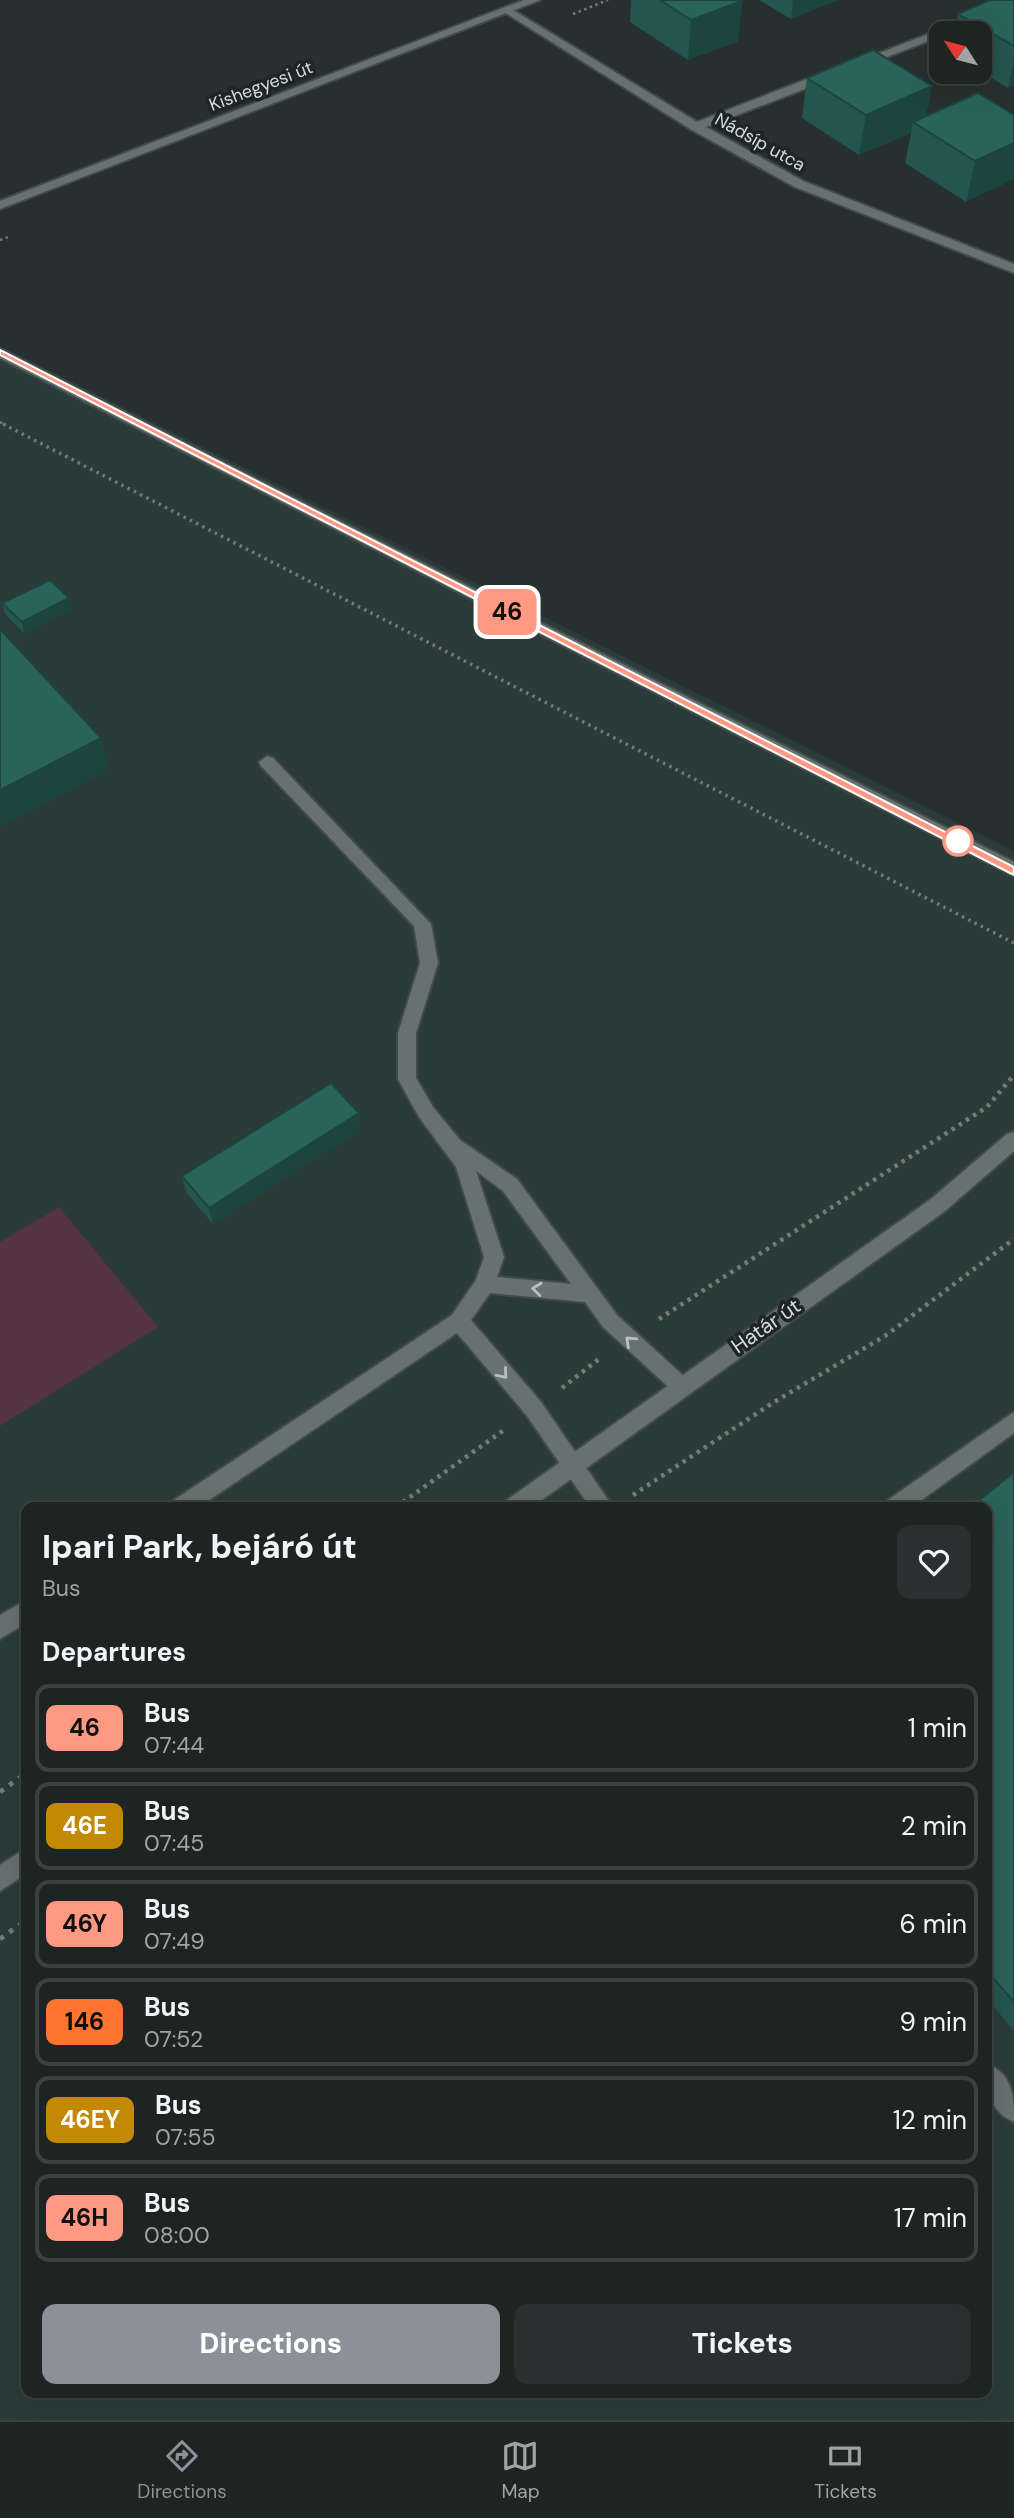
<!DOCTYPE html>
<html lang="en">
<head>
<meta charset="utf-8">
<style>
	body { margin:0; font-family:"DM Sans",sans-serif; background:#2a302f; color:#f1f3f6; height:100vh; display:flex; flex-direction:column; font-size:26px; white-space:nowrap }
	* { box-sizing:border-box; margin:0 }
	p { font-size:23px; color:#a0a4a5 }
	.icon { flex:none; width:38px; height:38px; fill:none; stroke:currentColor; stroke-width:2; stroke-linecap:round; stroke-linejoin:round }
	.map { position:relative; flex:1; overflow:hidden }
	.drawer { position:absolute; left:21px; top:1502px; width:971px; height:896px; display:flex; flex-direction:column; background:#1d2422; border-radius:14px; box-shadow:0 7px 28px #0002,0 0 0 2px #3b4140 }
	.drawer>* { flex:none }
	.badge { padding:0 14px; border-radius:10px; font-size:24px; line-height:46px }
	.needle { width:46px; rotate:306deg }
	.buttons { position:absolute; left:929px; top:21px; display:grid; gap:14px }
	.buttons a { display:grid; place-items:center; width:63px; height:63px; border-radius:14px; background:#1d2422; box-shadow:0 7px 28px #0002,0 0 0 2px #3b4140; font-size:35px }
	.map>.badge { position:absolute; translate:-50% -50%; box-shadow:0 0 0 4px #fff }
	h2 { padding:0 21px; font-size:26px; line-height:63px }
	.round { display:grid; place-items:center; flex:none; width:74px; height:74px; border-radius:14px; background:#2a302f }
	.summary { display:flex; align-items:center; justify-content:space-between; height:119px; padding:0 21px }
	h1 { font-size:33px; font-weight:800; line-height:52px }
	.cta { display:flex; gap:14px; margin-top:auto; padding:14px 21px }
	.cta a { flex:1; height:80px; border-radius:14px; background:#8c9099; color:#fff; font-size:28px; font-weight:800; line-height:80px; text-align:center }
	.cta a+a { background:#2a302f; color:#f1f3f6 }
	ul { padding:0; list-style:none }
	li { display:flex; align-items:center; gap:21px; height:88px; margin:0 14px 10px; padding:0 7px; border:4px solid #3b4140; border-radius:14px }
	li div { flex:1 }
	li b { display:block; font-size:26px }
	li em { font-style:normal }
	li .badge { min-width:77px; font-weight:700; text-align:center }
	.tab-bar { display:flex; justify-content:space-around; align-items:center; height:98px; border-top:2px solid #3b4140; background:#1d2422; font-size:19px; color:#a0a4a5 }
	.tab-bar a { display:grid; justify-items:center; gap:4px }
	.tab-bar .selected { color:#8c9099 }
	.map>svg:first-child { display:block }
</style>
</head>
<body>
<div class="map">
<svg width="1014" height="2420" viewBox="0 0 1014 2420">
	<rect width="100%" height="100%" fill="#27302e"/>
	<path fill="#2a3b38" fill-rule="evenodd" d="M0,346L1014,851V2420H0ZM26,1507H987V2392H26Z"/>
	<path fill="#543342" d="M59,1207L158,1327L0,1426V1242Z"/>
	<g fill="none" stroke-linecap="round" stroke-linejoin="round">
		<defs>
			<g id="service">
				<path d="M267,756L273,758L431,924L438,963L416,1033V1078L433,1107L460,1140L517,1179L617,1315L688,1380L691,1386L688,1392L681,1395L674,1392L603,1327L585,1302L490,1293L471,1320L541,1402L613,1507H590L527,1416L457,1333L199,1507H171L174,1500L452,1315L476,1280L484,1257L456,1167L419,1117L398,1079V1033L420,963L414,926L261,766L259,762ZM476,1171L503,1191L571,1284L497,1277L504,1257Z"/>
				<path d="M1014,1412V1433L912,1507H885L888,1500Z"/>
				<path d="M26,1600V1623L0,1639V1615Z"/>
				<path d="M987,2064C1013,2074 1014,2097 1014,2122C988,2111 987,2088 987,2064Z"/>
			</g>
			<g id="minor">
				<path d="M1014,1V8L861,67L851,64Z"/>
				<path d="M508,7L697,122L825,72H833V78L706,127L803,181L1014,264V273L795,187L692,130L504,12V8Z"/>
				<path d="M0,349L1014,862V876L0,358Z"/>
				<path d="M1014,1132V1151L945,1211L532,1507H504L507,1500L931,1199L1007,1134Z"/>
				<path d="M26,1848V1874L0,1891V1865Z"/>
			</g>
			<path id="tertiary" d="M524,0H540L0,209V201Z"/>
		</defs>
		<use href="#service" stroke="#434b4a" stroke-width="4"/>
		<use href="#minor" stroke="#434b4a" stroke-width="4"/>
		<use href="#tertiary" stroke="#434b4a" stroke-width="4"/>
		<g stroke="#737b79" stroke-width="2.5" stroke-dasharray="2.5 3.5" stroke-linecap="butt">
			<path d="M573,14L608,0"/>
			<path d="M0,240L11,236"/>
			<path d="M0,422L6,425"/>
		</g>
		<path stroke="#737b79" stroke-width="3.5" stroke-dasharray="2.5 4.5" stroke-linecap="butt" d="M3,424L1014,943"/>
		<g stroke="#737b79" stroke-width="4.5" stroke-dasharray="3.5 5" stroke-linecap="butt">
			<path d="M659,1319L987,1107L1014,1075"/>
			<path d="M562,1388L599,1359"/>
			<path d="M633,1495L774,1402L885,1336L1014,1239"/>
			<path d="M396,1507L504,1430"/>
		</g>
		<g stroke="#737b79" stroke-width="5" stroke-dasharray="4.5 7" stroke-linecap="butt">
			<path d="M0,1792L26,1773"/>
			<path d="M0,1939L26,1920"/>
		</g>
		<use href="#service" fill="#67716f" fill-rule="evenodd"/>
		<use href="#minor" fill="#67716f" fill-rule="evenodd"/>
		<use href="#tertiary" fill="#67716f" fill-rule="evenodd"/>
	</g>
	<g fill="#24554e">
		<path d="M631,0H741L738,41L688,60L630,22Z"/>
		<path d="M759,0H838L791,19Z"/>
		<path d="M1014,0V85L1008,88L980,71V33H954L958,14Z"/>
		<path d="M807,78L926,116L1014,115L966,202L905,163L911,133L859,155L802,118Z"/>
		<path d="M69,598L71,609L24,633L5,614L2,603Z"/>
		<path d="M361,1130L213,1224L186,1192L182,1176Z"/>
		<path d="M1014,1472V2031L987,1999V1507Z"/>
	</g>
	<g fill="#1d4540">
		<path d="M793,0H838L791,19Z"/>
		<path d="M742,1L738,41L688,60L691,20Z"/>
		<path d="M1014,61V85L1008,88Z"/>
		<path d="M932,86L924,127L913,122L911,133L859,155L866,115Z"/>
		<path d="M1014,143V179L966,202L975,161Z"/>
		<path d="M69,598L71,609L24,633L22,622Z"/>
		<path d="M101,738L109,770L0,827V790Z"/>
		<path d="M359,1113L361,1130L213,1224L209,1208Z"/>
	</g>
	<g fill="#2a635b" stroke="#1d4540" stroke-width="2">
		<path d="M660,0H741L742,1L691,20Z"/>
		<path d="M990,0H1014V46L958,14Z"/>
		<path d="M873,50L932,86L866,115L807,78Z"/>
		<path d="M978,93L1014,115V143L975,161L913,122Z"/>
		<path d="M50,580L69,598L22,622L2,603Z"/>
		<path d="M0,629L101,738L0,790Z"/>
		<path d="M331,1083L359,1113L209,1208L182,1176Z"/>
		<path d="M1014,1472V2002L987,1971V1507H971Z"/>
	</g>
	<defs><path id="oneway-chevron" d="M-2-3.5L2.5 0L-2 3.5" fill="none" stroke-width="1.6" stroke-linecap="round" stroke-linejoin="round" transform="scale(1.75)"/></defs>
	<g stroke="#bac0bf">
		<use href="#oneway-chevron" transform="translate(537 1289) rotate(-174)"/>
		<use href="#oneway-chevron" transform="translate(630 1341) rotate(-137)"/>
		<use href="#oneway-chevron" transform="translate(503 1374) rotate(50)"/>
	</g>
	<path fill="#ff9984" stroke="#fff" stroke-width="2" d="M0,350L1014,867V875L1010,873L0,355Z"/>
	<circle fill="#fff" stroke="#ff9984" stroke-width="3.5" cx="958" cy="841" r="14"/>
	<g text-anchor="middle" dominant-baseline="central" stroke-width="7" stroke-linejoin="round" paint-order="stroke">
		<g font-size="18" fill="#d5dbda" stroke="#1d2625">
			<text transform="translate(261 86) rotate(-21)">Kishegyesi út</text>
			<text transform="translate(760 142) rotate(29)">Nádsíp utca</text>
		</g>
		<g font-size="21" fill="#d5dbda" stroke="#1d2625">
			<text transform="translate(766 1326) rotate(-35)">Határ út</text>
		</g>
	</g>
</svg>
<div class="buttons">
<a><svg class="needle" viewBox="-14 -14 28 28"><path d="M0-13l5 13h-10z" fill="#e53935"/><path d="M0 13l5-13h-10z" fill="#a0a4a5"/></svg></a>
</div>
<b class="badge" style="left:507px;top:612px;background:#ff9984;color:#111">46</b>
<section class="drawer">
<div class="summary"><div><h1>Ipari Park, bejáró út</h1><p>Bus</p></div><a class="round"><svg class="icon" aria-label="heart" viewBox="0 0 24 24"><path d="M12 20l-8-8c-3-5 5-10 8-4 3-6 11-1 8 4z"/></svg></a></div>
<h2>Departures</h2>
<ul>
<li><span class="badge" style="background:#ff9984;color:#111">46</span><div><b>Bus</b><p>07:44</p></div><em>1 min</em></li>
<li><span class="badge" style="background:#c38903;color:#fff">46E</span><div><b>Bus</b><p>07:45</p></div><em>2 min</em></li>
<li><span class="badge" style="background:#ff9984;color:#111">46Y</span><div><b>Bus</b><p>07:49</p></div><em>6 min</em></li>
<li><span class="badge" style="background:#ff7530;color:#111">146</span><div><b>Bus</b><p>07:52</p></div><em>9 min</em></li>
<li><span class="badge" style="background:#c38903;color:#fff">46EY</span><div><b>Bus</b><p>07:55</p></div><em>12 min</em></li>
<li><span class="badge" style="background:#ff9984;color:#111">46H</span><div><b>Bus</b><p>08:00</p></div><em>17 min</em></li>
</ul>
<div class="cta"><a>Directions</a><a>Tickets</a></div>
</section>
</div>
<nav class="tab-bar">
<a class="selected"><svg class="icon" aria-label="directions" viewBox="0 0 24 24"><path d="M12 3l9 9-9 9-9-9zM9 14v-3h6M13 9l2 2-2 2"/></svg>Directions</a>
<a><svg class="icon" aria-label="map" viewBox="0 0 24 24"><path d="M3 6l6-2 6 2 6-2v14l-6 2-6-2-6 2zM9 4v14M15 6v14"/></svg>Map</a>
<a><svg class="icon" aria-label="tickets" viewBox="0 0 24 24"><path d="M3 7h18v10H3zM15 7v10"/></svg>Tickets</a>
</nav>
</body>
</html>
